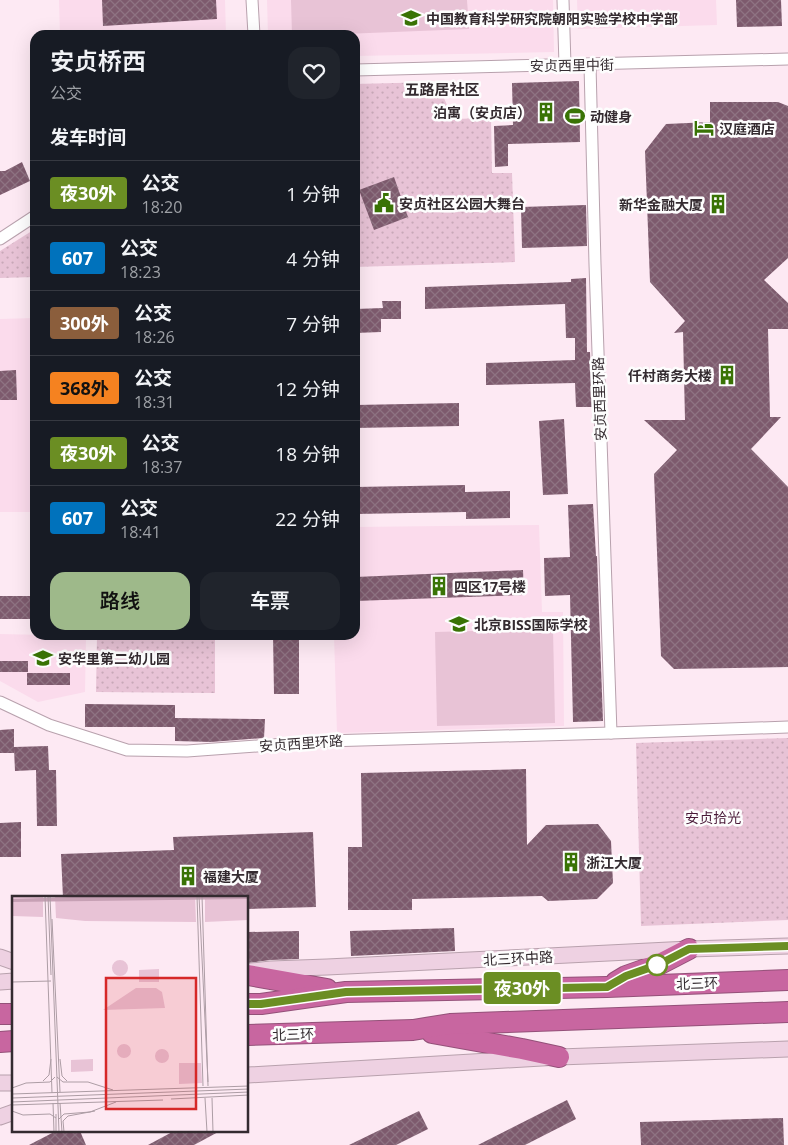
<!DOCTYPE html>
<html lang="zh">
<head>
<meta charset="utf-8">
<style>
	body { margin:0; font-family:"Open Sans","Noto Sans SC",sans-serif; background:#20242c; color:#f1f3f6; height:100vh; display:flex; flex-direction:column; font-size:19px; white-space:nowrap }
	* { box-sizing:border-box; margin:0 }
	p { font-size:16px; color:#9ea1a6 }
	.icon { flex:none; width:28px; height:28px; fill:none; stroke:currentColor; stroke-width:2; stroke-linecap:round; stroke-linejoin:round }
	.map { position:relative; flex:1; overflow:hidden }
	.drawer { position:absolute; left:30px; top:30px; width:330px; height:610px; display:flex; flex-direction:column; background:#171b24; border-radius:15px; box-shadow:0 5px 20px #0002 }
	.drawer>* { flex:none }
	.badge { padding:0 10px; border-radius:4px; font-size:18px; line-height:32px }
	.map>.badge { position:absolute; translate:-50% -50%; box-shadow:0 0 0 2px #fff }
	h2 { padding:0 20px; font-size:19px; line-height:45px }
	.round { display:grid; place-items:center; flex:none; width:52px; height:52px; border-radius:15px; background:#20242c }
	.headline { display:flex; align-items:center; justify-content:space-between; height:85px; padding:0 20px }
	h1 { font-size:24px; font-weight:600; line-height:38px }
	.cta { display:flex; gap:10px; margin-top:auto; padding:10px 20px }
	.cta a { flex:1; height:58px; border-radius:15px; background:#9eb98a; color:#111; font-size:20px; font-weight:600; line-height:58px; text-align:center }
	.cta a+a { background:#20242c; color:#f1f3f6 }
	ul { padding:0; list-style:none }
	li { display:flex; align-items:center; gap:15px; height:65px; padding:0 20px; border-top:1px solid #363941 }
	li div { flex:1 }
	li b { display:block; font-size:19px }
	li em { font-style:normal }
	li .badge { min-width:55px; font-weight:700; text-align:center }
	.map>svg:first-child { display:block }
</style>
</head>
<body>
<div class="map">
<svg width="788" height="1145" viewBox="0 0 788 1145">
	<defs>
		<pattern id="grass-dots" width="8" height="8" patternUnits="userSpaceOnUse" patternTransform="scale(1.25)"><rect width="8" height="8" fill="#e8c3d6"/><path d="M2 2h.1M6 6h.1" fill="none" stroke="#c8a8b8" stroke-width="1.8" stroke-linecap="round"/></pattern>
		<pattern id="building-cross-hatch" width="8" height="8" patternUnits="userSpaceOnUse" patternTransform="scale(1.25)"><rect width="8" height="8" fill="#7d5a6d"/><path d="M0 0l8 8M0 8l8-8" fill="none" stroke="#8e7382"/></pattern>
	</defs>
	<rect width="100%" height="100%" fill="#fde9f3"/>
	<g fill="#fbdbec">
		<path d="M59,0H225L226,35H60Z"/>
		<path d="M267,0H553L554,52L355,56V35H268Z"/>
		<path d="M577,0H716L717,25L578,29Z"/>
		<path d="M35,318V512H0V319Z"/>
		<path d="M539,525L542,612H563L564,726L337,733L334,635H355V527Z"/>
		<path d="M0,634L86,636L85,692L38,702L0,681Z"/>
	</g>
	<g fill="url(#grass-dots)">
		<path d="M437,82L453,119L491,118L492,173H512L515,262L355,267V84Z"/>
		<path d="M35,229V277L0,278V251Z"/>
		<path d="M97,635H215V693L96,692Z"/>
		<path d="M788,738V920L641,926L636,743Z"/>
	</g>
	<g fill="#e8c3d6">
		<path d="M291,0H467L469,29L319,35H292Z"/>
		<path d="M553,629L555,723L437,726L435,632Z"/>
	</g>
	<g fill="url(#building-cross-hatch)">
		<path d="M102,0H216L217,19L103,26Z"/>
		<path d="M736,0H781L782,26L737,27Z"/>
		<path d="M579,81L580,142L508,144V166L495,167L494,126L513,125L512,83Z"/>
		<path d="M710,102H778L788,106V258L764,280L788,303V329H768L770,417H781L751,449L788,487V667L674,669L661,656L654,474L677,450L644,420H685L683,332L674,333L685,321L650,282L645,151L666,124L710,122Z"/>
		<path d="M22,162L30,181L0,195V171H5Z"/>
		<path d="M394,177L408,217L374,230L359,190Z"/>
		<path d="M586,205L587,246L522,248L521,207Z"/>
		<path d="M586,278L587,352H590L592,407H576L575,383L486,385V363L575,360V338H566L565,304L425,309V287L571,282V279Z"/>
		<path d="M382,301H401V319H381V332L355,333V309L383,308Z"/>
		<path d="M16,370L17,400H0V371Z"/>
		<path d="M459,403V426L355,428V405Z"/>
		<path d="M564,419L568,494L543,495L539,421Z"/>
		<path d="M465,485V492L510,491V518L466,519V512L355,514V487Z"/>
		<path d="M593,504L596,556H597L603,721L573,722L570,595L545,596L544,558L570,557L568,505Z"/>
		<path d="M523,570L524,595L355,601V577Z"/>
		<rect x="0" y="596" width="35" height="23"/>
		<path d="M273,635H299V694H274Z"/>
		<rect x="0" y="661" width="28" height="11"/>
		<rect x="27" y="673" width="43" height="12"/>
		<path d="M85,704L175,705V727H85Z"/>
		<path d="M175,718L265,719L264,738L211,742L175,741Z"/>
		<path d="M14,729V747L48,746L49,770H56L57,826H37L36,770L15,771L14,749V753H0V730Z"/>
		<path d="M526,769L527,845L546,825L598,824L611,841L613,883L597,899L548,901L542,896L412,899V910H348V847H362L361,773Z"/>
		<path d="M21,822V857H0V823Z"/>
		<path d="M313,832L316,907L248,909V898H63L61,854L174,850L173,837Z"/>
		<path d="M454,928L455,951L351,956L350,931Z"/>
		<path d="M299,931V959L270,960L248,963V932Z"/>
		<path d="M567,1100L576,1119L525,1145H478Z"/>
		<path d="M419,1111L428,1129L396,1145H349Z"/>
		<path d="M783,1118L784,1145H641L640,1122Z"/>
		<path d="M56,1131H80L86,1145H29Z"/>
		<path d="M174,1131H220L194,1145H148Z"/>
	</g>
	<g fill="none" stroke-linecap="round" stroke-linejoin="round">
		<defs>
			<g id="street">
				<path d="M252,0L254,35"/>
				<path d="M563,0L565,65"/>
				<path d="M590,65L595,264L611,733"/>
				<path d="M355,70L788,59"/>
				<path d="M0,239L35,216"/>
				<path d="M0,702L49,725L127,750L187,751L326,741L611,733L788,727"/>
			</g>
			<g id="secondary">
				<path d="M0,957L14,962"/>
				<path d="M251,971L271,969L327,967L689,949L788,946"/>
				<path d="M0,982L14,981"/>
				<path d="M248,1075L559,1057L788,1049"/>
				<path d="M0,1083H14"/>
				<path d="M0,1117L14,1112"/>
			</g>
			<g id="highway">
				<path d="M248,975L327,989"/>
				<path d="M616,982L626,976L660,964L689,949"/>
				<path d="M248,1004H261L346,992L607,987L788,980"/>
				<path d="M0,1014H14"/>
				<path d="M432,1033L522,1049L559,1057"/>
				<path d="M248,1035L413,1030L450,1024L788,1012"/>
				<path d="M0,1042L14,1041"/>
			</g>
		</defs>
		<use href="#street" stroke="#b8a1ad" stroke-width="13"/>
		<use href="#secondary" stroke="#b8a1ad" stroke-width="17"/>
		<use href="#highway" stroke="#945179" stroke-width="22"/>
		<use href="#street" stroke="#fff" stroke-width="11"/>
		<use href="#secondary" stroke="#eed1e2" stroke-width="15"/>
		<use href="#highway" stroke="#c866a0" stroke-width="20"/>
	</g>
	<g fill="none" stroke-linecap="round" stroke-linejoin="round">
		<defs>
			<path id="line" d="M248,1004H261L346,992L607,987L626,976L660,964L689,949L788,946"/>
		</defs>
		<use href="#line" stroke="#fff" stroke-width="11"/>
		<use href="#line" stroke="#6b8e23" stroke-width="8"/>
	</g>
	<defs>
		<symbol id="school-bare" viewBox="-9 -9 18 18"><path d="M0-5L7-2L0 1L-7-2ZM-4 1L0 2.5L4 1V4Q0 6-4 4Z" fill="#397305" stroke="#fdfdfd" stroke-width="2.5" paint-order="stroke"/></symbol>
		<symbol id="building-bare" viewBox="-9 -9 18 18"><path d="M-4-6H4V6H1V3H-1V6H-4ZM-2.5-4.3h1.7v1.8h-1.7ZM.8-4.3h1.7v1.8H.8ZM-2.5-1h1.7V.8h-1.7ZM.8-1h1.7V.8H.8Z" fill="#397305" stroke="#fdfdfd" stroke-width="2.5" paint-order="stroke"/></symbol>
		<symbol id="stadium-bare" viewBox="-9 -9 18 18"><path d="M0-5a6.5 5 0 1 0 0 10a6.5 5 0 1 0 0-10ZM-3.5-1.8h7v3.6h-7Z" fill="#397305" stroke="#fdfdfd" stroke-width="2.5" paint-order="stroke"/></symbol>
		<symbol id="hotel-bare" viewBox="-9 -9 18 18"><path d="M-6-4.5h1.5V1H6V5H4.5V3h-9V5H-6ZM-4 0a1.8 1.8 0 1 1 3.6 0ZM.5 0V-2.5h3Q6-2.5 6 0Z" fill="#397305" stroke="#fdfdfd" stroke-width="2.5" paint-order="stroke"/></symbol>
		<symbol id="civic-bare" viewBox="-9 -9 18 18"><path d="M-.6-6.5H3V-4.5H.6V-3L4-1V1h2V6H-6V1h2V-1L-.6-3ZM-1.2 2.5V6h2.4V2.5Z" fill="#397305" stroke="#fdfdfd" stroke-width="2.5" paint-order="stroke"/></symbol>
	</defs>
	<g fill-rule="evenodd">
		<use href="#school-bare" x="397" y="4" width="28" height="28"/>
		<use href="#building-bare" x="532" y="98" width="28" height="28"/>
		<use href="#stadium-bare" x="561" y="102" width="28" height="28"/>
		<use href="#hotel-bare" x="690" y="114" width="28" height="28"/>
		<use href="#civic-bare" x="370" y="189" width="28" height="28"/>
		<use href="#building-bare" x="704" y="190" width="28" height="28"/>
		<use href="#building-bare" x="713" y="361" width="28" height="28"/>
		<use href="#building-bare" x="425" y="572" width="28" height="28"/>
		<use href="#school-bare" x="445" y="610" width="28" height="28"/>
		<use href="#school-bare" x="29" y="644" width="28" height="28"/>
		<use href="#building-bare" x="557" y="848" width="28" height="28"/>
		<use href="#building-bare" x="174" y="862" width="28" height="28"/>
	</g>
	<circle fill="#fff" stroke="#6b8e23" stroke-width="2.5" cx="657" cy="965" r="10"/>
	<g text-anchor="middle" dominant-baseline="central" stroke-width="5" stroke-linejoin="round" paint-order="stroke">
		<g font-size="14" font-weight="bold" fill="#342b30" stroke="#fdfdfd" text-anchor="start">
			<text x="426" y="18">中国教育科学研究院朝阳实验学校中学部</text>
			<text x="531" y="112" text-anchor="end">泊寓（安贞店）</text>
			<text x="590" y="116">动健身</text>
			<text x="719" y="128">汉庭酒店</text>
			<text x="399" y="203">安贞社区公园大舞台</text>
			<text x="703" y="204" text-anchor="end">新华金融大厦</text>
			<text x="712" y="375" text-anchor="end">仟村商务大楼</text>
			<text x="454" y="586">四区17号楼</text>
			<text x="474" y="624">北京BISS国际学校</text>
			<text x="58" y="658">安华里第二幼儿园</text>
			<text x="586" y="862">浙江大厦</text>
			<text x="203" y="876">福建大厦</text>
		</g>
		<g font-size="14" fill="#342b30" stroke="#fdfdfd">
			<text transform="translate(572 65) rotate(-1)">安贞西里中街</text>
			<text transform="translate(599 399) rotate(-92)">安贞西里环路</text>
			<text transform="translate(301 743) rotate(-4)">安贞西里环路</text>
			<text transform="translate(518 958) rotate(-3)">北三环中路</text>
			<text transform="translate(697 983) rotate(-2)">北三环</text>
			<text transform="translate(293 1034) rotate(-2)">北三环</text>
		</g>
		<g font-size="14" fill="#4a1a38" stroke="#fdfdfd">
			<text x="713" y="817">安贞拾光</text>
		</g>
		<g font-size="15" font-weight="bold" fill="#342b30" stroke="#fdfdfd">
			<text x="442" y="89">五路居社区</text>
		</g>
	</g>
	<g transform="translate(12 896)">
		<rect width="236" height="236" fill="#fde9f3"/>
		<path d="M0,0H31V21L0,20ZM43,0H183L184,26L73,25L44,22ZM193,0H236V24L193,26ZM124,92H144L150,96L153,112L91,114ZM105 155a7 7 0 1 1 14 0a7 7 0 1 1-14 0ZM81,163V175L59,176V164ZM167,167H189L190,187L167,188Z" fill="#e8c3d6"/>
		<path d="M100 72a8 8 0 1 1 16 0a8 8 0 1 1-16 0ZM147,73V86H127V74ZM143 160a7 7 0 1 1 14 0a7 7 0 1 1-14 0Z" fill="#e8c3d6"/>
		<path d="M237,0L236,3L0,6V3L60,1Z" fill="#c6a0b4"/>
		<path fill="none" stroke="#ad9da5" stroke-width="1" d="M33,0L40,197M36,0L39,79M38,0L47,236M185,0L191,190M187,0L196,186M190,0L196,190M40,23L48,196M0,86L39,85M48,163L50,180L55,185M45,181L51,186H76L101,194M31,185L37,179L39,163M0,192L14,187L38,186L43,181M0,198L237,190M0,202L237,193M193,202L195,236M200,202L201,236M159,203L237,199M0,206L237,196M41,207L42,236M48,207L50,236M0,209L151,204M0,215L11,219L38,218L44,222M44,218V236M47,223L52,218L78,216L104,206M52,236L51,225L56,220L83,215"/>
		<path fill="#d62828" fill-opacity="0.15" stroke="#d62828" stroke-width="2.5" d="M94,82H184V213H94Z"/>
		<rect width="236" height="236" fill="none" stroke="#342b30" stroke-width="2.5"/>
	</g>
</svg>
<b class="badge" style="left:522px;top:988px;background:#6b8e23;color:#fff">夜30外</b>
<section class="drawer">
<div class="headline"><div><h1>安贞桥西</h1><p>公交</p></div><a class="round"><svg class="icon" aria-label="heart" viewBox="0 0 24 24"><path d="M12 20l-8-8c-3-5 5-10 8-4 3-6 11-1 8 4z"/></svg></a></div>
<h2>发车时间</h2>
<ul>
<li><span class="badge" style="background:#6b8e23;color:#fff">夜30外</span><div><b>公交</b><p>18:20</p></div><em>1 分钟</em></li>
<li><span class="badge" style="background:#0072bc;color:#fff">607</span><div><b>公交</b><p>18:23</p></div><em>4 分钟</em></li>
<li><span class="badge" style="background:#8b5e3c;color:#fff">300外</span><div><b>公交</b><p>18:26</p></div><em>7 分钟</em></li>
<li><span class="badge" style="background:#f58220;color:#111">368外</span><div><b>公交</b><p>18:31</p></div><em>12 分钟</em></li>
<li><span class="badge" style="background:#6b8e23;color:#fff">夜30外</span><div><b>公交</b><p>18:37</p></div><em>18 分钟</em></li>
<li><span class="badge" style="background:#0072bc;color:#fff">607</span><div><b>公交</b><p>18:41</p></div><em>22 分钟</em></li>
</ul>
<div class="cta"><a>路线</a><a>车票</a></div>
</section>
</div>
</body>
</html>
